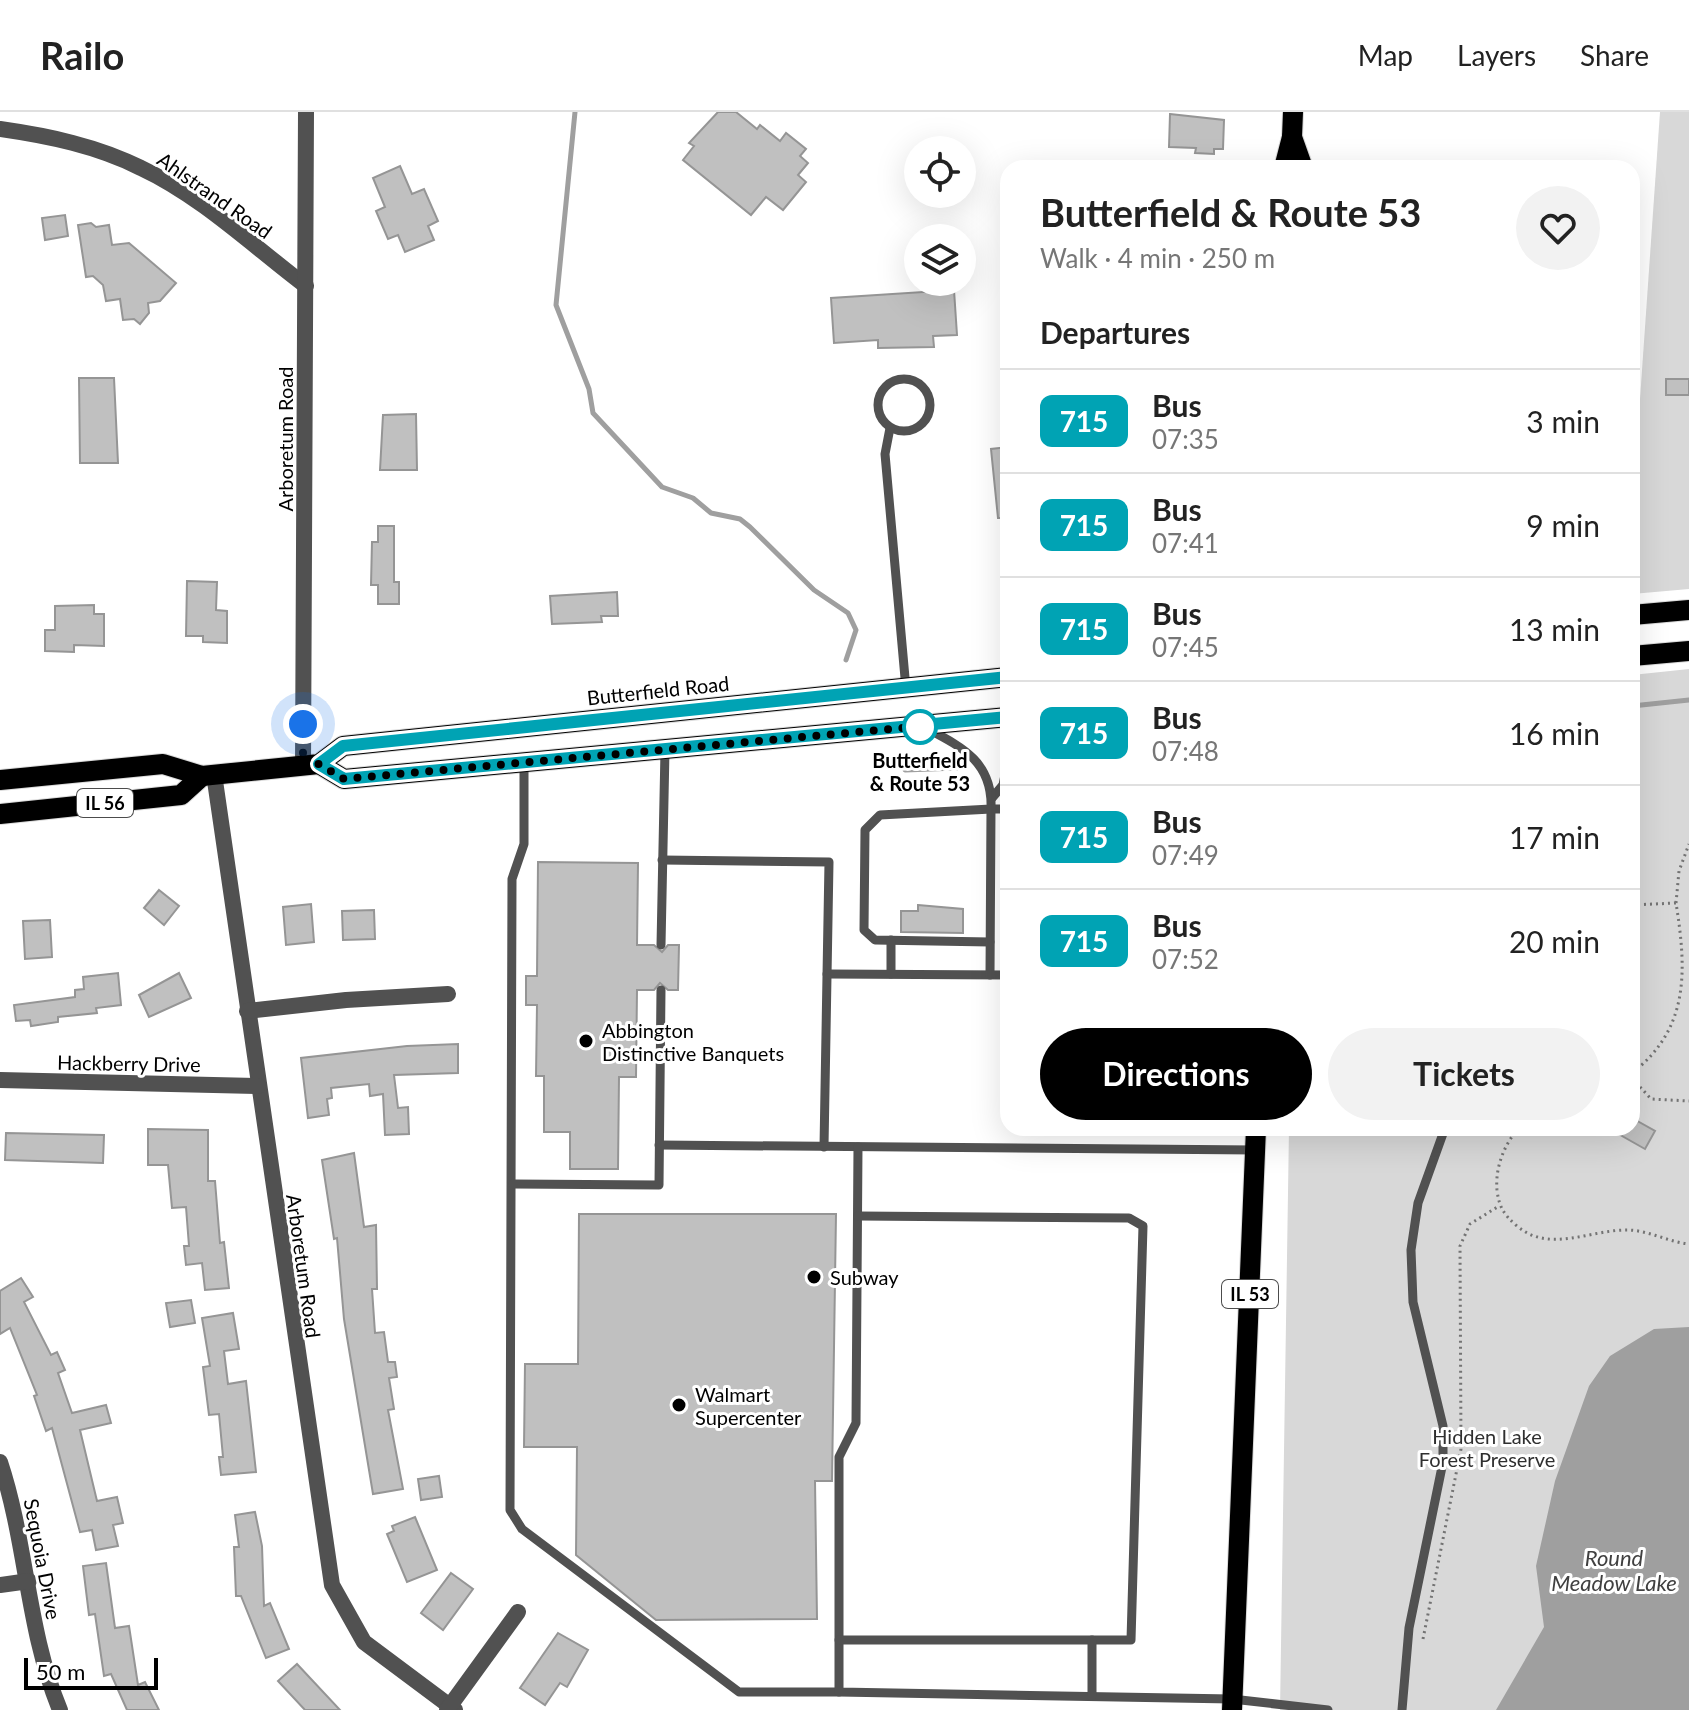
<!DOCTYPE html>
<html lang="en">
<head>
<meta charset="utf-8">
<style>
	body { margin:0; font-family:Lato,sans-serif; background:#f2f2f2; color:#222; height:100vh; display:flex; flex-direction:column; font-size:30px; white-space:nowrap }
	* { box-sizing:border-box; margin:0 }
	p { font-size:26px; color:#767676 }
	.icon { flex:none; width:44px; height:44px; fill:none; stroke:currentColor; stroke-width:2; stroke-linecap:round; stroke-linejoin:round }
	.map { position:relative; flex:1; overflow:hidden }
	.sheet { position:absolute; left:1000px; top:48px; width:640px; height:976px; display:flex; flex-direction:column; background:#fff; border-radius:24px; box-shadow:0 8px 32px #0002 }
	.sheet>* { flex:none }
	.badge { padding:0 16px; border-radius:12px; font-size:28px; line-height:52px }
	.buttons { position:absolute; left:904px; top:24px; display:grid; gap:16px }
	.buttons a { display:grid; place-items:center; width:72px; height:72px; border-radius:50%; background:#fff; box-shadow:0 8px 32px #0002; font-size:40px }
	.scale { position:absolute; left:24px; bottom:20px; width:134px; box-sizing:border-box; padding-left:8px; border:4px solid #000; border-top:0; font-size:22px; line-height:28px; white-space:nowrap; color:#000; -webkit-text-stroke:6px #fff; paint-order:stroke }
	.you { position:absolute; width:40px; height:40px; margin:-20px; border:6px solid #fff; border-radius:50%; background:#1a73e8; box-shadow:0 0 0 12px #1a73e833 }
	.map>.badge { position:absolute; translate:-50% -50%; box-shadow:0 0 0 4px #fff }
	h2 { padding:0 40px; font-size:30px; line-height:72px }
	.round { display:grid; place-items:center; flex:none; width:84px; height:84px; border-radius:42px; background:#f2f2f2 }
	.headline { display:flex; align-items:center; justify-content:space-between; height:136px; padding:0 40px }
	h1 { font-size:38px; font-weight:700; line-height:60px }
	.primary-button { display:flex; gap:16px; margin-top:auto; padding:16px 40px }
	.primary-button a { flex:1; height:92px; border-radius:48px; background:#000; color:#fff; font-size:32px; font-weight:700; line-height:92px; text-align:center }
	.primary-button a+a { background:#f2f2f2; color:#222 }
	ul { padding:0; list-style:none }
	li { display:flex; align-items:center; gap:24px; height:104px; padding:0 40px; border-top:2px solid #e0e0e0 }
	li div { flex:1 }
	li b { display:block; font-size:30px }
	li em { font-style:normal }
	li .badge { min-width:88px; font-weight:700; text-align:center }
	header { display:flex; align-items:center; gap:48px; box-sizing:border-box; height:112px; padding:0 40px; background:#fff; border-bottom:2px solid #e0e0e0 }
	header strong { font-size:38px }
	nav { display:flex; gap:44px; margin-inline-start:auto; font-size:28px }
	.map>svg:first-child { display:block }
</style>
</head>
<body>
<header>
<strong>Railo</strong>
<nav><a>Map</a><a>Layers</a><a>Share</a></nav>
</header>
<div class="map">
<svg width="1689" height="1598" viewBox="0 0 1689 1598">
	<rect width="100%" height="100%" fill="#fff"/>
	<g fill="#d8d8d8">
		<path d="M1660,0H1689V477L1632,482V402Z"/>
		<path d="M1689,557V1598H1280L1289,1016H1632V563Z"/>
	</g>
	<path fill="#9f9f9f" d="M1689,1215V1598H1496L1544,1515L1536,1454L1555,1369L1589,1274L1610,1244L1654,1217Z"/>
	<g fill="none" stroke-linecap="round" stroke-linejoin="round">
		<g stroke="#9f9f9f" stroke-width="5">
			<path d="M575,0L556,193L589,277L593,301L662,375L693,386L711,401L740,407L750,415L814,478L848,501L856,518L846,548"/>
			<path d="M1632,594L1689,588"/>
			<path d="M902,652L905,658L957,656"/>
		</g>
	</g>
	<g fill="#c0c0c0" stroke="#959595" stroke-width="2">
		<path d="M718,0H736L757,17L760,13L780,29L786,21L806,37L800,44L808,51L798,63L806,70L783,98L766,85L751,103L683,48L694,34L689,31Z"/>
		<path d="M1170,2L1224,8L1223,37H1214V42L1195,41L1196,36L1169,35Z"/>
		<path d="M400,54L412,82L424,77L438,109L428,114L434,128L405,140L398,123L388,127L376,99L385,95L373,66Z"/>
		<path d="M65,103L68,124L45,128L42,106Z"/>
		<path d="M91,111L96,115L109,113L112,133L129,131L176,171L160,189L148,191L149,201L140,212L134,207L123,208L120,187L106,189L103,173L93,164L86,165L78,113Z"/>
		<path d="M954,178L957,223L933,224L934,235L878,236V228L834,231L831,186Z"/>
		<path d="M79,266H114L118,351H80Z"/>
		<rect x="1666" y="267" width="23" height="16"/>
		<path d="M416,302L417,358H380L383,303Z"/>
		<path d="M1008,335V406H998L991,337Z"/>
		<path d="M378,414H394V470H399V492H378V473H371L372,430H378Z"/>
		<path d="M187,469L217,470L216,498L227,499V531L203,530V524H186Z"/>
		<path d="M617,480L618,504H601L602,510L552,512L550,484Z"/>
		<path d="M94,493V502H104V534L74,533V540L45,539V518H55V494Z"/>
		<path d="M538,750L638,751L637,833H654L662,840L668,833H679L678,878H668L660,871L654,878H637L636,965H619L618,1057H570V1020H544V964H536L537,893H526V864H537Z"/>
		<path d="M159,778L179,794L164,813L144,796Z"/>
		<path d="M311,792L314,830L286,833L283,795Z"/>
		<path d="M918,793L963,797V821L901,820V799H918Z"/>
		<path d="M374,798L375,827L343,828L342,799Z"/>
		<path d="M50,808L52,845L25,847L23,809Z"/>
		<path d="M118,861L121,893L96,896L97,901L58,905V910L31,914L30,908L16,909L14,893L75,885V878L84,877L83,865Z"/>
		<path d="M179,861L191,886L149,905L139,883Z"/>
		<path d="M458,932V961L394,963L398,996L408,995L409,1022L385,1023L383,982L370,984L369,972L331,976L332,986L327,987L329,1003L308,1006L301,946L407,934Z"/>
		<path d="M1632,1006L1655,1019L1645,1037L1608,1016H1632Z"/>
		<path d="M148,1017L208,1018V1069H215L220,1131L224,1130L229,1176L205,1178L202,1151L186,1153L184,1134H189L186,1095L172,1096L168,1053H148Z"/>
		<path d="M6,1021L104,1023L103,1051L5,1048Z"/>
		<path d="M354,1041L364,1115L376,1113L377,1177H372L375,1221L384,1220L388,1250H395L397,1265L389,1266L394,1297L388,1298L403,1377L373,1382L344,1207L337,1126L334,1127L322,1048Z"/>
		<path d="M579,1102H836L832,1369H815L817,1507L656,1508L576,1443L577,1335H524L525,1252H578Z"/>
		<path d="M21,1166L33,1185L24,1190L51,1243L57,1240L65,1258L58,1261L72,1301L106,1293L111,1311L80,1318L97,1389L117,1385L123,1411L113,1413L118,1434L96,1438L92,1418L80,1420L52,1316L46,1319L34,1284L37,1283L10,1216L0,1222V1179Z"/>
		<path d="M191,1188L195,1211L170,1215L166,1191Z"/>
		<path d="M233,1201L239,1237L224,1239L228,1272L246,1269L256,1360L221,1363L219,1345H223L219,1302L209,1303L203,1255L210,1254L202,1206Z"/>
		<path d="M439,1364L442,1385L421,1388L418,1367Z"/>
		<path d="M255,1400L262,1434L264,1494L270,1491L289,1537L266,1546L241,1484H236L234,1435H239L235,1403Z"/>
		<path d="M415,1405L437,1458L407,1470L387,1422L394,1419L392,1414Z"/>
		<path d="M106,1451L115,1516L129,1514L138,1573L145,1570L159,1598H127L111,1562L104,1564L95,1502L89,1503L83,1454Z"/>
		<path d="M451,1461L473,1477L443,1518L421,1501Z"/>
		<path d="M558,1521L588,1538L567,1575L560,1571L545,1593L520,1576Z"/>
		<path d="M297,1552L340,1598H305L278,1569Z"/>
	</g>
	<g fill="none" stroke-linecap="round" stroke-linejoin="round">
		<defs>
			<g id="primary">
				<path d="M1292,25L1303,56"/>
				<path d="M1284,56L1292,25L1293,0"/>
				<path d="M1632,503L1689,498"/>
				<path d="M1632,544L1689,539"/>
				<path d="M319,652L344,667L1008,605"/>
				<path d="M0,668L163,652L202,664L319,652L343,634L1008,565"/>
				<path d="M0,702L181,683L202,664"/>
				<path d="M1232,1598L1256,1016"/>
			</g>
		</defs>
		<use href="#primary" stroke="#dbdbdb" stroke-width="22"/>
		<g stroke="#737373" stroke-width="3" stroke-dasharray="2 4" stroke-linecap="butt">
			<path d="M1676,791L1679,759L1689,732"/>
			<path d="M1632,793L1676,791C1687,860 1689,917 1632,961"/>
			<path d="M1632,966L1651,987L1689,989"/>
			<path d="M1519,1016C1504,1032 1495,1056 1497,1078C1499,1095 1504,1103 1517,1114C1550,1142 1591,1117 1629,1118C1650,1119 1669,1130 1689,1132"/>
			<path d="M1423,1527L1461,1337L1460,1134L1470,1112L1499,1094"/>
		</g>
		<g stroke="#515151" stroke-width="9">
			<circle cx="904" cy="293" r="26"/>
			<path d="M890,316L885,342L906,577"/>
			<path d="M926,616C962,635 993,650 991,697L880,703L865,718L864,818L875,828L990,830"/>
			<path d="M524,649V732L512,767L510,1398L522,1417L739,1580H839"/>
			<path d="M992,686L1003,673L1008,648"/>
			<path d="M662,748L829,750L824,1035"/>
			<path d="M891,828V862"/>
			<path d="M661,833L665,638"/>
			<path d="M827,862L1008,863"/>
			<path d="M990,863L991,697H1008"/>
			<path d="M659,1033L1256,1038"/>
			<path d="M858,1035L856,1311L839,1345V1580L1232,1587L1328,1598"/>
			<path d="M513,1072L659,1073L661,878"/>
			<path d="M839,1528H1131L1143,1114L1129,1106L858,1104"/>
			<path d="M1092,1584V1528"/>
			<path d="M1402,1598L1409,1516L1443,1350V1314L1413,1190L1411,1138L1418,1091L1445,1016"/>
		</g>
		<g stroke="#515151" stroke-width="16">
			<path d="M0,17C49,24 97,34 141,56C201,84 253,134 306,174"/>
			<path d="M303,654L306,0"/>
			<path d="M214,662L332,1473L364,1530L455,1598"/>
			<path d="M247,899L346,888L448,882"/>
			<path d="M0,968L258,974"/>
			<path d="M0,1350C27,1431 27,1519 60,1598"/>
			<path d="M0,1473L29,1469"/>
			<path d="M447,1598L518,1500"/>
		</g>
		<use href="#primary" stroke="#000" stroke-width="20"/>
	</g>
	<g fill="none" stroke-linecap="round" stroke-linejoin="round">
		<defs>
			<path id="line" d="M1008,565L343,634L319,652L344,667L1008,605"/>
		</defs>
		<use href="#line" stroke="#fff" stroke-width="18"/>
		<use href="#line" stroke="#00a3b4" stroke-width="12"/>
		<path stroke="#000" stroke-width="8" stroke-dasharray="0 14.4" d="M303,612V654L319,652L344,667L923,614L920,615"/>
	</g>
	<circle fill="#fff" stroke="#00a3b4" stroke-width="4" cx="920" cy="615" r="16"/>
	<g fill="#000" stroke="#fff" stroke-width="3">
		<circle cx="586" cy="929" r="8"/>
		<circle cx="814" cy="1165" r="8"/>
		<circle cx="679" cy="1293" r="8"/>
	</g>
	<g text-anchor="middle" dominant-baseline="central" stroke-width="6" stroke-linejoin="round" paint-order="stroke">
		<g fill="#fff" stroke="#4c4c4c" stroke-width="2">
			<rect x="77" y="677" width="56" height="28" rx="6"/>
			<rect x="1222" y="1168" width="56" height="28" rx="6"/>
		</g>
		<g font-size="18" font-weight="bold" fill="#000">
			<text x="105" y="691">IL 56</text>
			<text x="1250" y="1182">IL 53</text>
		</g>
		<g font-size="20" fill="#000" stroke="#fff">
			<text transform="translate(215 83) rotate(35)">Ahlstrand Road</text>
			<text transform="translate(285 327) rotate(-90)">Arboretum Road</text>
			<text transform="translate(658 578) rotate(-6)">Butterfield Road</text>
			<text transform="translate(129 951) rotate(1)">Hackberry Drive</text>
			<text transform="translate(304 1154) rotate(82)">Arboretum Road</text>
			<text transform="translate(43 1447) rotate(79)">Sequoia Drive</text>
		</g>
		<g font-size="20" font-weight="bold" fill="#000" stroke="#fff">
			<text x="920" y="648">Butterfield<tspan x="920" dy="23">&amp; Route 53</tspan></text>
		</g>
		<g font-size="20" fill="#000" stroke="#fff" text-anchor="start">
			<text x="602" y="918">Abbington<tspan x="602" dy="23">Distinctive Banquets</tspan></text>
			<text x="830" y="1165">Subway</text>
			<text x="695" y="1282">Walmart<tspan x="695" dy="23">Supercenter</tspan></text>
		</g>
		<g font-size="20" fill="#2f2f2f" stroke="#fff">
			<text x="1487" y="1324">Hidden Lake<tspan x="1487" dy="23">Forest Preserve</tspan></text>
		</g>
		<g font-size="22" font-style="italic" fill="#404040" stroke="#fff">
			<text x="1614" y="1445">Round<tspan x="1614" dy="25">Meadow Lake</tspan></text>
		</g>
	</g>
</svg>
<div class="buttons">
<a><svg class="icon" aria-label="locate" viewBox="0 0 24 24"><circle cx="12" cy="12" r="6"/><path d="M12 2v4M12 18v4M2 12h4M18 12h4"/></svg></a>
<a><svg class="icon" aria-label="layers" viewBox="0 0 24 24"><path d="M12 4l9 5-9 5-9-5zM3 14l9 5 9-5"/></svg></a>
</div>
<div class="scale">50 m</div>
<div class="you" style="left:303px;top:612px"></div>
<section class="sheet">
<div class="headline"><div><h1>Butterfield &amp; Route 53</h1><p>Walk · 4 min · 250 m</p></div><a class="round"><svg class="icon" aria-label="heart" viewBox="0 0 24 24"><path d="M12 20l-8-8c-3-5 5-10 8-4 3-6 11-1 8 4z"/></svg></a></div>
<h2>Departures</h2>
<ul>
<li><span class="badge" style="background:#00a3b4;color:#fff">715</span><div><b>Bus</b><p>07:35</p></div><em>3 min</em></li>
<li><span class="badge" style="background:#00a3b4;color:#fff">715</span><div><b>Bus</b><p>07:41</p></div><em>9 min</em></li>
<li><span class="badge" style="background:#00a3b4;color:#fff">715</span><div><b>Bus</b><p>07:45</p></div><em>13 min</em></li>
<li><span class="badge" style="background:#00a3b4;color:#fff">715</span><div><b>Bus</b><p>07:48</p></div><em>16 min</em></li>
<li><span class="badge" style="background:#00a3b4;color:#fff">715</span><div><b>Bus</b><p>07:49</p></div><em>17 min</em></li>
<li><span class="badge" style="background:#00a3b4;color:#fff">715</span><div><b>Bus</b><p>07:52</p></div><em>20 min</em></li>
</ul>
<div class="primary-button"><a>Directions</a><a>Tickets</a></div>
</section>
</div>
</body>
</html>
